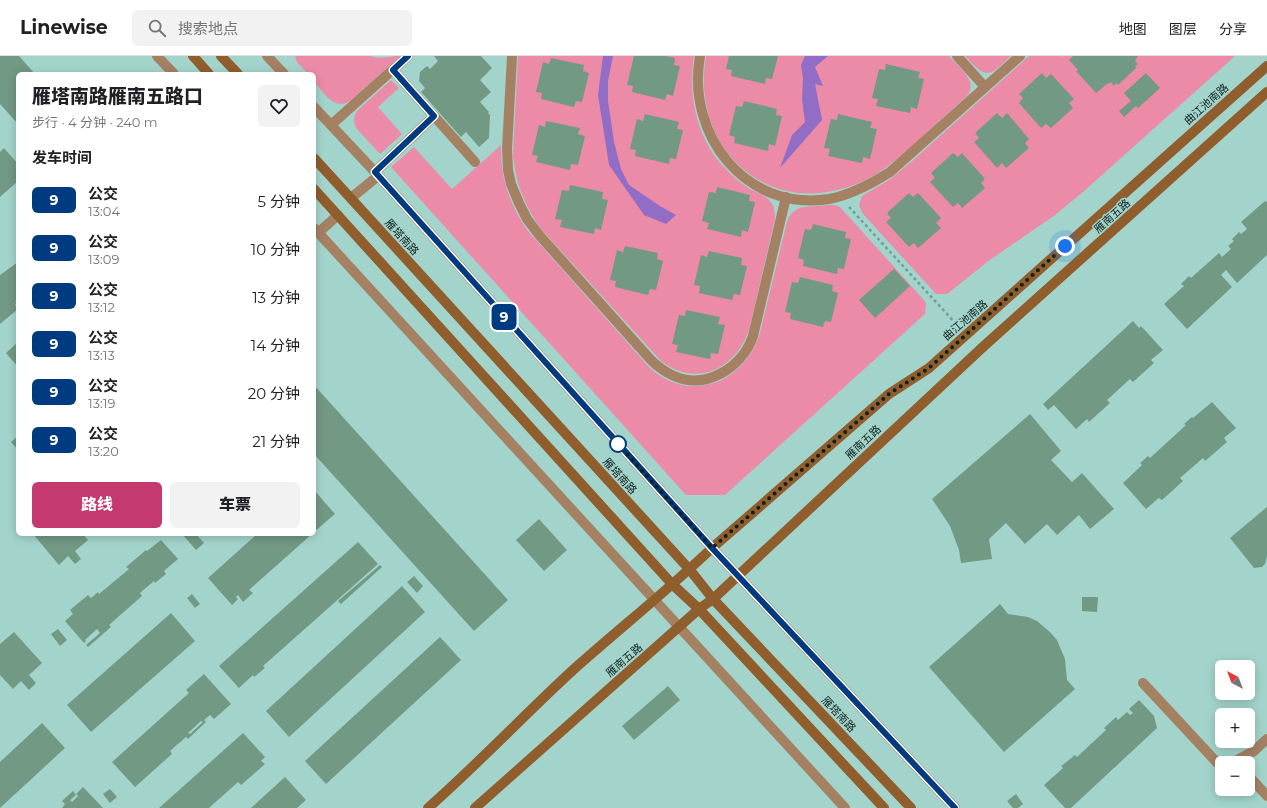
<!DOCTYPE html>
<html lang="zh">
<head>
<meta charset="utf-8">
<style>
	body { margin:0; font-family:Montserrat,"Noto Sans SC",sans-serif; background:#f2f2f2; color:#202124; height:100vh; display:flex; flex-direction:column; font-size:15px; white-space:nowrap }
	* { box-sizing:border-box; margin:0 }
	p { font-size:13px; color:#757577 }
	.icon { flex:none; width:22px; height:22px; fill:none; stroke:currentColor; stroke-width:2; stroke-linecap:round; stroke-linejoin:round }
	.map { position:relative; flex:1; overflow:hidden }
	.panel { position:absolute; left:16px; top:16px; width:300px; height:464px; display:flex; flex-direction:column; background:#fff; border-radius:6px; box-shadow:0 2px 10px #0003 }
	.panel>* { flex:none }
	.badge { padding:0 8px; border-radius:6px; font-size:14px; line-height:26px }
	.needle { width:26px; rotate:318deg }
	.fabs { position:absolute; left:1215px; top:604px; display:grid; gap:8px }
	.fabs a { display:grid; place-items:center; width:40px; height:40px; border-radius:6px; background:#fff; box-shadow:0 2px 10px #0003; font-size:20px }
	.you { position:absolute; width:20px; height:20px; margin:-10px; border:3px solid #fff; border-radius:50%; background:#1a73e8; box-shadow:0 0 0 6px #1a73e833 }
	.map>.badge { position:absolute; translate:-50% -50%; box-shadow:0 0 0 2px #fff }
	h2 { padding:0 16px; font-size:15px; line-height:36px }
	.round { display:grid; place-items:center; flex:none; width:42px; height:42px; border-radius:6px; background:#f2f2f2 }
	.head { display:flex; align-items:center; justify-content:space-between; height:68px; padding:0 16px }
	h1 { font-size:19px; font-weight:800; line-height:30px }
	.button { display:flex; gap:8px; margin-top:auto; padding:8px 16px }
	.button a { flex:1; height:46px; border-radius:6px; background:#c4396f; color:#fff; font-size:16px; font-weight:800; line-height:46px; text-align:center }
	.button a+a { background:#f2f2f2; color:#202124 }
	ul { padding:0; list-style:none }
	li { display:flex; align-items:center; gap:12px; height:48px; padding:0 16px }
	li div { flex:1 }
	li b { display:block; font-size:15px }
	li em { font-style:normal }
	li .badge { min-width:44px; font-weight:700; text-align:center }
	header { display:flex; align-items:center; gap:24px; box-sizing:border-box; height:56px; padding:0 20px; background:#fff; border-bottom:1px solid #e0e0e0 }
	header strong { font-size:19px }
	nav { display:flex; gap:22px; margin-inline-start:auto; font-size:14px }
	.search { width:280px; height:36px; background:#f2f2f2; display:flex; align-items:center; gap:10px; box-sizing:border-box; padding:0 14px; border-radius:6px; color:#757577; font-size:15px }
	.map>svg:first-child { display:block }
</style>
</head>
<body>
<header>
<strong>Linewise</strong>
<div class="search"><svg class="icon" aria-label="search" viewBox="0 0 24 24"><circle cx="10" cy="10" r="6"/><path d="M15 15l6 6"/></svg>搜索地点</div>
<nav><a>地图</a><a>图层</a><a>分享</a></nav>
</header>
<div class="map">
<svg width="1267" height="752" viewBox="0 0 1267 752">
	<rect width="100%" height="100%" fill="#a3d4cb"/>
	<g fill="#eb8ba7">
		<path d="M295,0H370C383,4 388,0 400,0L350,45C334,55 323,36 314,25V18H308L297,6Z"/>
		<path d="M518,0H694C688,39 696,79 722,109C730,118 740,127 750,133C756,136 764,139 769,144C774,149 775,156 775,163L749,274C735,314 697,331 662,306L542,174C525,151 516,128 513,100Z"/>
		<path d="M706,0H949C959,11 979,25 967,40C951,54 935,69 920,83C900,100 881,119 856,128C767,164 690,91 706,0Z"/>
		<path d="M965,0H1011C989,21 987,24 965,0Z"/>
		<path d="M1029,0H1061L1062,1L1063,0H1235L1083,136L1055,159L987,206L951,235L947,238H936L863,158L859,149L862,140L889,124L911,106Z"/>
		<path d="M391,24L399,32L378,51L402,78L380,98L357,73C353,66 353,60 358,54Z"/>
		<path d="M501,89C500,122 510,149 528,175L650,312C691,349 745,326 760,277L787,166C793,150 802,151 818,150C825,150 832,147 840,151L923,243L926,247L925,258L725,439H686L391,111L414,91L452,133Z"/>
	</g>
	<g fill="#926dc6">
		<path d="M603,0H613L608,25V45L614,86L621,113L629,129L660,150L676,159L666,168L644,159L609,109L598,39Z"/>
		<path d="M805,0H828L815,11L823,30L815,28L822,64L780,112L792,79L805,66L802,43L803,23L801,9Z"/>
	</g>
	<g fill="#729984" fill-rule="evenodd">
		<path d="M0,0H19L35,18H18V68L0,48Z"/>
		<path d="M434,0H481L492,12L480,24L491,36L480,46L489,56L488,57L490,59L489,82L479,91L466,76L461,81L421,36L425,32L419,25L420,16L427,10L430,13L438,5Z"/>
		<path d="M634,0H665L675,2L674,9L680,10L673,40L667,38L665,44L632,36L633,30L627,29Z"/>
		<path d="M729,0H778L772,23L766,22L765,28L731,20L732,14L726,13Z"/>
		<path d="M1073,0H1138L1135,5L1138,8L1135,10L1136,12L1118,29L1116,27L1114,30L1111,26L1109,28L1108,27L1096,37L1076,15L1078,14L1069,4Z"/>
		<path d="M551,2L584,9L583,15L589,17L582,46L576,45L574,51L541,43L542,37L536,36L543,6L549,8Z"/>
		<path d="M886,8L920,16L918,22L924,23L917,53L911,51L910,57L876,50L878,43L872,42L879,13L885,14Z"/>
		<path d="M1042,17L1046,22L1051,18L1074,43L1069,47L1073,52L1051,72L1046,68L1041,72L1019,47L1023,42L1019,38Z"/>
		<path d="M1146,17L1160,32L1138,52L1136,50L1124,61L1119,55L1131,45L1124,37Z"/>
		<path d="M744,45L777,53L776,59L782,60L775,90L769,88L768,95L734,87L735,81L729,79L736,50L742,51Z"/>
		<path d="M997,57L1002,62L1007,57L1029,83L1025,87L1029,92L1006,112L1002,107L997,112L974,86L979,82L975,77Z"/>
		<path d="M645,58L679,66L677,73L683,74L676,103L670,102L669,108L635,100L636,94L630,93L637,63L643,65Z"/>
		<path d="M838,58L872,66L870,72L877,73L870,103L863,101L862,107L828,100L830,93L824,92L831,63L837,64Z"/>
		<path d="M546,65L580,72L578,78L585,80L578,109L571,108L570,114L536,106L538,100L532,99L539,69L545,71Z"/>
		<path d="M4,92L18,108V125L0,141V96Z"/>
		<path d="M953,97L958,101L962,97L985,123L981,127L985,132L962,152L958,147L953,151L930,126L935,122L931,117Z"/>
		<path d="M570,129L603,136L602,143L608,144L601,174L595,172L594,178L560,171L562,164L555,163L562,134L569,135Z"/>
		<path d="M717,131L750,139L749,145L755,146L748,176L742,174L741,181L707,173L709,167L702,165L709,136L716,137Z"/>
		<path d="M909,137L913,141L918,137L941,162L936,167L941,172L918,192L914,187L909,191L886,166L891,162L887,157Z"/>
		<path d="M1265,145L1267,146V199L1237,227L1226,214L1221,219L1232,231L1187,273L1164,248L1184,230L1181,228L1189,220L1191,222L1219,197L1222,201L1231,193L1228,190L1234,185L1232,183L1239,176L1241,178L1247,173L1241,166Z"/>
		<path d="M813,168L846,176L845,182L851,183L844,213L838,212L837,218L803,210L804,204L798,202L805,173L811,174Z"/>
		<path d="M625,190L658,197L657,203L663,205L656,234L650,233L648,239L615,231L616,225L610,224L617,194L623,196Z"/>
		<path d="M709,195L742,202L741,209L747,210L740,239L734,238L732,244L699,237L700,230L694,229L701,199L707,201Z"/>
		<path d="M18,206V243L15,245L17,247L15,249L18,253L0,268V219Z"/>
		<path d="M894,213L910,230L875,262L859,244Z"/>
		<path d="M800,221L833,229L832,235L838,237L831,266L825,265L823,271L790,263L791,257L785,256L792,226L798,227Z"/>
		<path d="M686,254L720,261L718,268L725,269L718,298L711,297L710,303L676,296L678,289L672,288L679,259L685,260Z"/>
		<path d="M1133,265L1139,272L1141,270L1163,294L1151,304L1154,307L1133,326L1130,323L1107,344L1110,347L1089,366L1087,363L1076,373L1054,349L1048,354L1043,348Z"/>
		<path d="M18,286V311L6,297Z"/>
		<path d="M314,329L508,544L474,575L314,398Z"/>
		<path d="M1212,346L1236,372L1224,382L1227,386L1205,405L1203,402L1180,422L1183,425L1162,444L1159,442L1146,453L1123,427L1142,409L1140,407L1148,400L1150,402L1186,369L1184,368L1192,361L1193,362Z"/>
		<path d="M1030,358L1061,395L1051,404L1072,426L1082,417L1114,453L1090,473L1079,459L1057,479L1047,468L1025,488L1006,467L989,483L992,503L961,507L959,494L950,470L932,443Z"/>
		<path d="M18,380V394L11,386Z"/>
		<path d="M314,434L335,458L314,476Z"/>
		<path d="M1267,451V500L1265,508L1262,511L1254,512L1230,482Z"/>
		<path d="M539,463L567,494L544,515L516,484Z"/>
		<path d="M33,478H83L88,484L75,495L81,503L75,508L68,500L59,509Z"/>
		<path d="M182,478H196L204,487L196,494Z"/>
		<path d="M257,478H312L249,534L253,537L243,546L238,539L236,541L238,543L232,549L208,522Z"/>
		<path d="M161,484L178,503L164,515L166,518L155,527L154,525L140,537L142,540L109,569L111,571L88,591L86,589L100,577L97,573L85,584L86,585L84,587L65,565L73,558L70,554L88,539L91,542L98,536L99,538L129,513L126,511L146,494L147,495Z"/>
		<path d="M358,486L378,508L263,610L265,612L254,621L253,619L239,632L219,610Z"/>
		<path d="M380,509L382,511L341,548L338,545Z"/>
		<path d="M414,520L423,530L417,537L407,526Z"/>
		<path d="M402,530L425,556L289,681L266,655Z"/>
		<path d="M192,538L200,548L195,552L187,542Z"/>
		<path d="M1082,541H1098L1097,556L1082,555Z"/>
		<path d="M1000,548L1008,558L1028,561L1037,565L1050,576L1057,584L1065,603L1067,624L1075,633L1004,696L929,611Z"/>
		<path d="M171,557L195,585L91,676L67,649Z"/>
		<path d="M58,573L67,584L60,590L51,578Z"/>
		<path d="M14,576L42,607L29,619L36,627L29,634L21,625L13,633L0,619V588Z"/>
		<path d="M440,581L461,604L326,728L305,705Z"/>
		<path d="M204,618L231,648L214,663L210,659L204,664L206,666L188,683L186,681L170,695L172,698L135,731L112,706L189,637L186,634ZM201,665L203,666L190,678L188,677Z"/>
		<path d="M668,630L680,644L634,684L622,670Z"/>
		<path d="M1139,644L1154,660L1157,672L1071,752H1065L1044,729L1063,712L1061,710L1065,707L1075,699L1077,701L1106,674L1104,672L1116,661L1118,664L1127,656L1130,659L1133,657L1129,653Z"/>
		<path d="M42,667L65,692L0,752V706Z"/>
		<path d="M243,677L265,701L261,705L265,708L241,729L238,726L209,752H159Z"/>
		<path d="M285,721L306,744L297,752H251Z"/>
		<path d="M83,731L103,752H62L65,748L62,745L73,735L76,739L70,744L72,746L78,740L76,738Z"/>
		<path d="M110,733L117,741L110,747L103,738Z"/>
		<path d="M1016,738L1023,748L1018,752H1013L1007,745Z"/>
	</g>
	<g fill="none" stroke-linecap="round" stroke-linejoin="round">
		<path stroke="#749c95" stroke-width="2.5" stroke-dasharray="3 3" stroke-linecap="butt" d="M849,151L958,270"/>
		<g stroke="#a48163" stroke-width="10">
			<path d="M512,0L507,93L508,114L511,128L519,147L527,163L540,180L651,304C658,311 665,316 674,320C706,334 742,312 753,280L786,141"/>
			<path d="M957,0L985,31"/>
			<path d="M393,14L475,106"/>
			<path d="M375,116L434,60"/>
		</g>
		<g stroke="#a48163" stroke-width="10">
			<path d="M157,0L174,18"/>
			<path d="M267,0L284,18"/>
			<path d="M700,0C686,78 745,156 829,143C851,139 871,128 890,116L1020,0"/>
			<path d="M314,51L375,116L712,492L955,752"/>
			<path d="M331,69L408,0"/>
			<path d="M351,142L378,120"/>
			<path d="M314,172L845,752"/>
			<path d="M318,177L338,159"/>
			<path d="M1143,627L1222,712"/>
			<path d="M1232,707L1254,695L1267,683"/>
			<path d="M1248,719L1267,740"/>
		</g>
		<g stroke="#905d2d" stroke-width="10">
			<path d="M193,0L209,18"/>
			<path d="M221,0L238,18"/>
			<path d="M314,102L690,514L713,543L911,752"/>
			<path d="M314,133L672,528L699,553L884,752"/>
			<path d="M428,752C478,708 524,659 573,614C619,573 667,535 712,492L889,338L929,312L1267,10"/>
			<path d="M475,752L699,553L713,543L984,290L1267,36"/>
		</g>
	</g>
	<g fill="none" stroke-linecap="round" stroke-linejoin="round">
		<defs>
			<path id="line" d="M408,0L393,14L434,60L375,116L712,492L955,752"/>
		</defs>
		<use href="#line" stroke="#fff" stroke-width="9"/>
		<use href="#line" stroke="#003b80" stroke-width="6"/>
		<path stroke="#0e211e" stroke-width="4" stroke-dasharray="0 7.2" d="M618,388L712,492L889,338L929,312L1065,190"/>
	</g>
	<circle fill="#fff" stroke="#003b80" stroke-width="2" cx="618" cy="388" r="8"/>
	<g text-anchor="middle" dominant-baseline="central" stroke-width="3" stroke-linejoin="round" paint-order="stroke">
		<g font-size="11" fill="#0e211e" stroke="#a3d4cb">
			<text transform="translate(1206 48) rotate(-42)">曲江池南路</text>
			<text transform="translate(1112 160) rotate(-42)">雁南五路</text>
			<text transform="translate(402 181) rotate(48)">雁塔南路</text>
			<text transform="translate(965 264) rotate(-41)">曲江池南路</text>
			<text transform="translate(863 386) rotate(-43)">雁南五路</text>
			<text transform="translate(620 420) rotate(48)">雁塔南路</text>
			<text transform="translate(624 604) rotate(-41)">雁南五路</text>
			<text transform="translate(839 658) rotate(47)">雁塔南路</text>
		</g>
	</g>
</svg>
<div class="fabs">
<a><svg class="needle" viewBox="-14 -14 28 28"><path d="M0-13l5 13h-10z" fill="#e53935"/><path d="M0 13l5-13h-10z" fill="#757577"/></svg></a>
<a>+</a>
<a>−</a>
</div>
<div class="you" style="left:1065px;top:190px"></div>
<b class="badge" style="left:504px;top:261px;background:#003b80;color:#fff">9</b>
<section class="panel">
<div class="head"><div><h1>雁塔南路雁南五路口</h1><p>步行 · 4 分钟 · 240 m</p></div><a class="round"><svg class="icon" aria-label="heart" viewBox="0 0 24 24"><path d="M12 20l-8-8c-3-5 5-10 8-4 3-6 11-1 8 4z"/></svg></a></div>
<h2>发车时间</h2>
<ul>
<li><span class="badge" style="background:#003b80;color:#fff">9</span><div><b>公交</b><p>13:04</p></div><em>5 分钟</em></li>
<li><span class="badge" style="background:#003b80;color:#fff">9</span><div><b>公交</b><p>13:09</p></div><em>10 分钟</em></li>
<li><span class="badge" style="background:#003b80;color:#fff">9</span><div><b>公交</b><p>13:12</p></div><em>13 分钟</em></li>
<li><span class="badge" style="background:#003b80;color:#fff">9</span><div><b>公交</b><p>13:13</p></div><em>14 分钟</em></li>
<li><span class="badge" style="background:#003b80;color:#fff">9</span><div><b>公交</b><p>13:19</p></div><em>20 分钟</em></li>
<li><span class="badge" style="background:#003b80;color:#fff">9</span><div><b>公交</b><p>13:20</p></div><em>21 分钟</em></li>
</ul>
<div class="button"><a>路线</a><a>车票</a></div>
</section>
</div>
</body>
</html>
